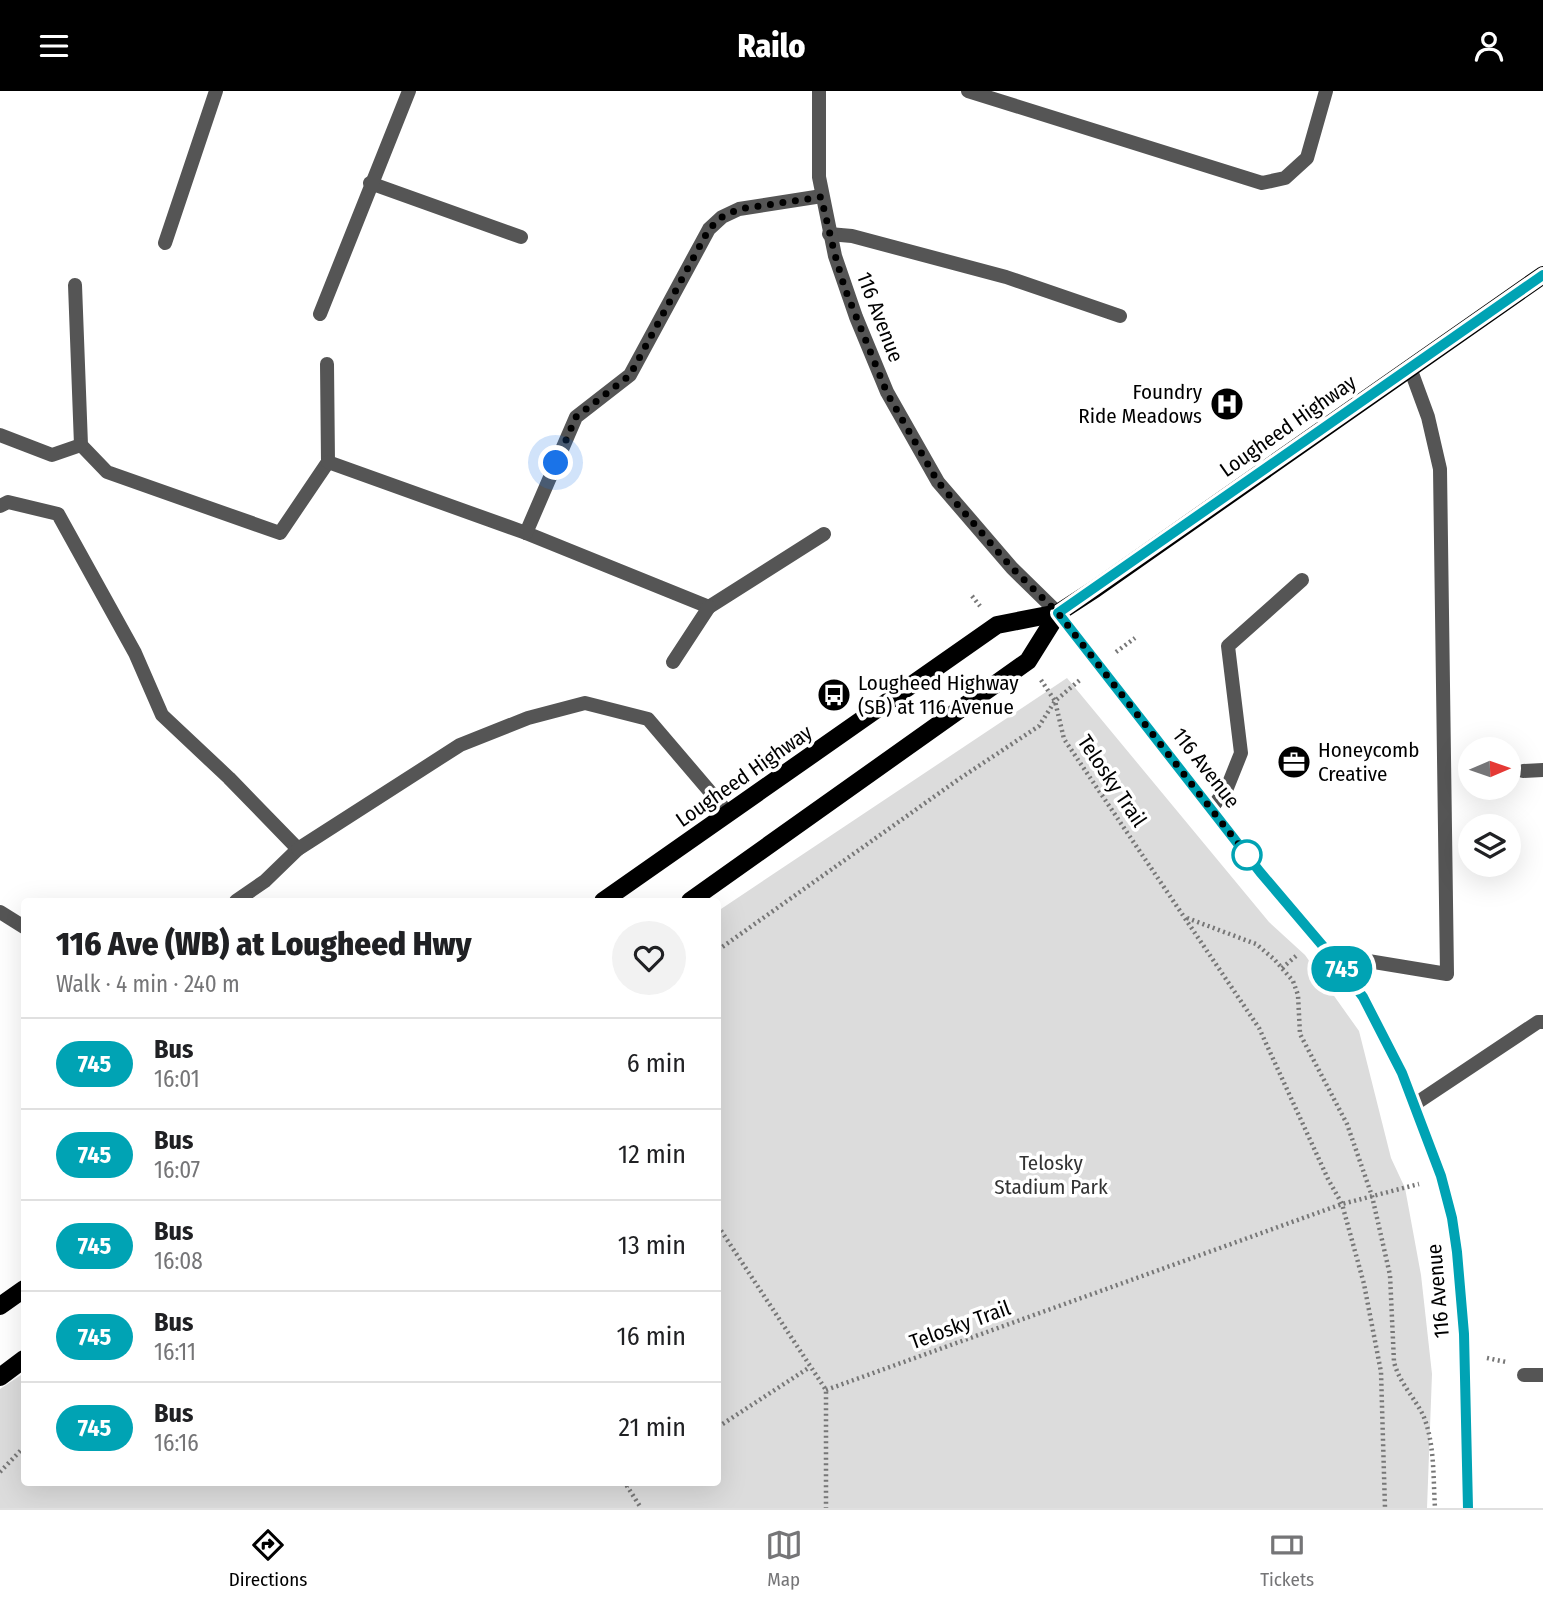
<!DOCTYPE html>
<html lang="en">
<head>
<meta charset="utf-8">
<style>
	body { margin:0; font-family:"Fira Sans Condensed",sans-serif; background:#f2f2f2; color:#202124; height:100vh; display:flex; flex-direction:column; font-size:26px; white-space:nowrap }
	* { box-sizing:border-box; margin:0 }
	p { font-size:23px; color:#757577 }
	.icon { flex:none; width:38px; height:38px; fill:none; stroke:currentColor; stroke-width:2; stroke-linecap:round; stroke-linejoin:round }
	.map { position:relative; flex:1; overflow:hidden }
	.drawer { position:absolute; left:21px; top:807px; width:700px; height:588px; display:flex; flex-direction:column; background:#fff; border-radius:7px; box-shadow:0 7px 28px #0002 }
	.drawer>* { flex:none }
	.badge { padding:0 14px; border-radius:23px; font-size:24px; line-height:46px }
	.needle { width:46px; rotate:88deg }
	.buttons { position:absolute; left:1458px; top:646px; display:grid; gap:14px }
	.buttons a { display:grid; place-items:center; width:63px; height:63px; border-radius:50%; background:#fff; box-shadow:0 7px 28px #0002; font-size:35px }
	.you { position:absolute; width:35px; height:35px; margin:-18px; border:5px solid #fff; border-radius:50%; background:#1a73e8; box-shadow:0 0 0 10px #1a73e833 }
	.map>.badge { position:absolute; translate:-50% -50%; box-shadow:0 0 0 4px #fff }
	.round { display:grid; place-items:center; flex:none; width:74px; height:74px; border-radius:37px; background:#f2f2f2 }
	.head { display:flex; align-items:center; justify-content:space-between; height:119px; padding:0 35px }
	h1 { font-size:33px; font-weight:800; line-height:52px }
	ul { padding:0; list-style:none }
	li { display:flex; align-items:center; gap:21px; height:91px; padding:0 35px; border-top:2px solid #e0e0e0 }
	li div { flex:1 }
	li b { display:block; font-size:26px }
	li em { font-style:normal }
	li .badge { min-width:77px; font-weight:700; text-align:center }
	header { display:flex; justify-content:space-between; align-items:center; height:91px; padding:0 35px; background:#000; color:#fff; font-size:32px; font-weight:800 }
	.menu { display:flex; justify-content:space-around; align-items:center; height:98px; border-top:2px solid #e0e0e0; background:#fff; font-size:19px; color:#757577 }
	.menu a { display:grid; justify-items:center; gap:4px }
	.menu .active { color:#000 }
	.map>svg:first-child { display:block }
</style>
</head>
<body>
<header><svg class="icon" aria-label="menu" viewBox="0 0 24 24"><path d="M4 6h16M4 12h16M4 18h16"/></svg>Railo<svg class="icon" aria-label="person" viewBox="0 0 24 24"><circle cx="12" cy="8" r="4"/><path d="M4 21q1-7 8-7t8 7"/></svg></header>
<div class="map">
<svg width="1543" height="1417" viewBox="0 0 1543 1417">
	<rect width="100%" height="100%" fill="#fff"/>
	<path fill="#dcdcdc" d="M1067,587L1269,831L1305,864L1359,940L1391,1067L1405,1097L1421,1184L1432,1283L1427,1417H0V1298L24,1282V1391H718V820Z"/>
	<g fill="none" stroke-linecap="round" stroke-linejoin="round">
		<g stroke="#777" stroke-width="4.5" stroke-dasharray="2 3.5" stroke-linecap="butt">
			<path d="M972,505L980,515"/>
			<path d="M1116,561L1135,547"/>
			<path d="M1041,589L1055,610L1064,648L1259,937L1328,1088L1342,1113L1364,1193L1381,1281L1385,1417"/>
			<path d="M1187,827L1256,853L1274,868L1293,890L1298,904L1300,943L1347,1033L1372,1105L1390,1184L1394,1271C1399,1291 1414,1306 1423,1324C1435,1352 1433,1387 1435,1417"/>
			<path d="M718,859L959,688L1039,635L1055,610L1081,588"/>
			<path d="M1282,877L1296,865"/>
			<path d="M718,1135L826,1299V1417"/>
			<path d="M1487,1267L1506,1271"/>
			<path d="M826,1299L1342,1113L1419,1093"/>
			<path d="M718,1336L810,1276"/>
			<path d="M0,1381L24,1356"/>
			<path d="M632,1391L627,1395L641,1417"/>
		</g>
		<g stroke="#555" stroke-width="14">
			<path d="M968,0L1262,92L1285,87L1307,67L1326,0"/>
			<path d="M370,92L521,146"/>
			<path d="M829,143L852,145L1006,186L1120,225"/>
			<path d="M165,152L216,0"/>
			<path d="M75,194L81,354L107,381L280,442L328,371L327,273"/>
			<path d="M320,223L409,0"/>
			<path d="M0,344L52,364L81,354"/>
			<path d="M328,371L526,442L709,516L824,443"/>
			<path d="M0,415L8,411L58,423L135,562L162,624L229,687L298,758L265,790L236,810"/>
			<path d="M526,442L576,326L630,284L709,138L722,126L739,118L822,105"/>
			<path d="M673,571L709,516"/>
			<path d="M1523,680L1543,679"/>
			<path d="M1211,718L1227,697L1241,662L1228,555L1302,489"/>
			<path d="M298,758L460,654L528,627L585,612L648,628L729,723"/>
			<path d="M0,821L24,836"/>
			<path d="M1339,875L1362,869L1447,883L1440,378L1428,326L1410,277"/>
			<path d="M1415,1013L1538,931H1543"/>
		</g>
		<path stroke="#555" stroke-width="14" d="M1524,1284H1543"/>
		<path stroke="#555" stroke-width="14" d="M819,0V86L835,165L856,226L887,301L938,391L1012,477L1058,522L1260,781L1339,875L1363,906L1402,982L1441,1085L1452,1127L1457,1161L1464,1243L1468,1417"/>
		<g stroke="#000" stroke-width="18">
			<path d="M603,810L997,534L1058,522L1095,498L1543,184"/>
			<path d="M690,810L1028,570L1058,522"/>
			<path d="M0,1215L24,1198"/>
			<path d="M0,1286L24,1268"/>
		</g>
	</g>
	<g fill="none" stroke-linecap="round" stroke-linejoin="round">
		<defs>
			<path id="line" d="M1468,1417L1464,1243L1457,1161L1452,1127L1441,1085L1402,982L1363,906L1339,874L1260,781L1058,522L1543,184"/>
		</defs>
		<use href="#line" stroke="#fff" stroke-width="16"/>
		<use href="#line" stroke="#00a3b4" stroke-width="10"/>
		<path stroke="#000" stroke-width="7" stroke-dasharray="0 12.6" d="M556,372L576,326L630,284L709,138L722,126L739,118L821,106L835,164L845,198L887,302L938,391L1012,477L1058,522L1247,764"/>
	</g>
	<defs>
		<symbol id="hospital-disc" viewBox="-11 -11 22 22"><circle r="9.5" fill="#000" stroke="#fff"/><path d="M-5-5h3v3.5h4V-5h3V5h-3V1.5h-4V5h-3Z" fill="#fff"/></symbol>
		<symbol id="bus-disc" viewBox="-11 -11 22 22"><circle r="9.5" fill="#000" stroke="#fff"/><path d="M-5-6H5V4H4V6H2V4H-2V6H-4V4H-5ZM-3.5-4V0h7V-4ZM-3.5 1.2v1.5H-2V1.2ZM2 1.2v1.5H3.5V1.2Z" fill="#fff"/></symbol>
		<symbol id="office-disc" viewBox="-11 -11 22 22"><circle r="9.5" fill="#000" stroke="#fff"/><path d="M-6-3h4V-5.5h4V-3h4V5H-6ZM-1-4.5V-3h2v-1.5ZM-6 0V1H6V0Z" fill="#fff"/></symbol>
	</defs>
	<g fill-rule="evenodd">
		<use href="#hospital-disc" x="1208" y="294" width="38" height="38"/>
		<use href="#bus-disc" x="815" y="585" width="38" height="38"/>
		<use href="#office-disc" x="1275" y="652" width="38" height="38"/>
	</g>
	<circle fill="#fff" stroke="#00a3b4" stroke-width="3.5" cx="1247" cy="764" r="14"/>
	<g text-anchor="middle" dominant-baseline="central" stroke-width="7" stroke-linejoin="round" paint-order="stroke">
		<g font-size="21" fill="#000" stroke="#fff">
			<text transform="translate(880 226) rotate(69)">116 Avenue</text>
			<text transform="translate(1288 335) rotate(-35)">Lougheed Highway</text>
			<text transform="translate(1206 677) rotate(52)">116 Avenue</text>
			<text transform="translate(744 685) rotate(-35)">Lougheed Highway</text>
			<text transform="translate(1112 690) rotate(56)">Telosky Trail</text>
			<text transform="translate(1438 1200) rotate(-95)">116 Avenue</text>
			<text transform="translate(960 1234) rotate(-20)">Telosky Trail</text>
		</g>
		<g font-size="21" fill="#000" stroke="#fff" text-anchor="start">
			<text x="1202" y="301" text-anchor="end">Foundry<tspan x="1202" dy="24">Ride Meadows</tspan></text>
			<text x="858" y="592">Lougheed Highway<tspan x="858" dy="24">(SB) at 116 Avenue</tspan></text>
			<text x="1318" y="659">Honeycomb<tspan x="1318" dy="24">Creative</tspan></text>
		</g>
		<g font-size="21" fill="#333" stroke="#fff">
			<text x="1051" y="1072">Telosky<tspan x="1051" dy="24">Stadium Park</tspan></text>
		</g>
	</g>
</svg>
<div class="buttons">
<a><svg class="needle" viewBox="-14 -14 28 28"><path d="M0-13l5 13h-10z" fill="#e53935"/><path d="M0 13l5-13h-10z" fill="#757577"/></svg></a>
<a><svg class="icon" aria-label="layers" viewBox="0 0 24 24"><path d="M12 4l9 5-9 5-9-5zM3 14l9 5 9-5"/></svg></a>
</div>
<div class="you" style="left:556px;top:372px"></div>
<b class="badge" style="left:1342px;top:878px;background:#00a3b4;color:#fff">745</b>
<section class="drawer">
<div class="head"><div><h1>116 Ave (WB) at Lougheed Hwy</h1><p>Walk · 4 min · 240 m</p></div><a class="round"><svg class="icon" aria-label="heart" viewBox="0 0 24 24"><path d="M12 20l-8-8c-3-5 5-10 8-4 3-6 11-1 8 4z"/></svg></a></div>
<ul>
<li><span class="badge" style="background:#00a3b4;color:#fff">745</span><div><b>Bus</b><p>16:01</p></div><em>6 min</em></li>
<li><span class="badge" style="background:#00a3b4;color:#fff">745</span><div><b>Bus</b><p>16:07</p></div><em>12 min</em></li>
<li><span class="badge" style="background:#00a3b4;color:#fff">745</span><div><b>Bus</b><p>16:08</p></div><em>13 min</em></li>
<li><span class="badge" style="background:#00a3b4;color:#fff">745</span><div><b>Bus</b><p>16:11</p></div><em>16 min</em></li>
<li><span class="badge" style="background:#00a3b4;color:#fff">745</span><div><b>Bus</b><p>16:16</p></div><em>21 min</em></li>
</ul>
</section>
</div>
<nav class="menu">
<a class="active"><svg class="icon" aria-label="directions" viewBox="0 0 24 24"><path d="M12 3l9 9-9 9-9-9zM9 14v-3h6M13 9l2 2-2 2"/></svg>Directions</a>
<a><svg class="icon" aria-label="map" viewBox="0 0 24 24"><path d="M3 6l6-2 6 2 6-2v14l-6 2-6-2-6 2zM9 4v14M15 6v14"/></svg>Map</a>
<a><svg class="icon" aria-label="tickets" viewBox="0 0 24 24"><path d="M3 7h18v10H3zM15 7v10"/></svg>Tickets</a>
</nav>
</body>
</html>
